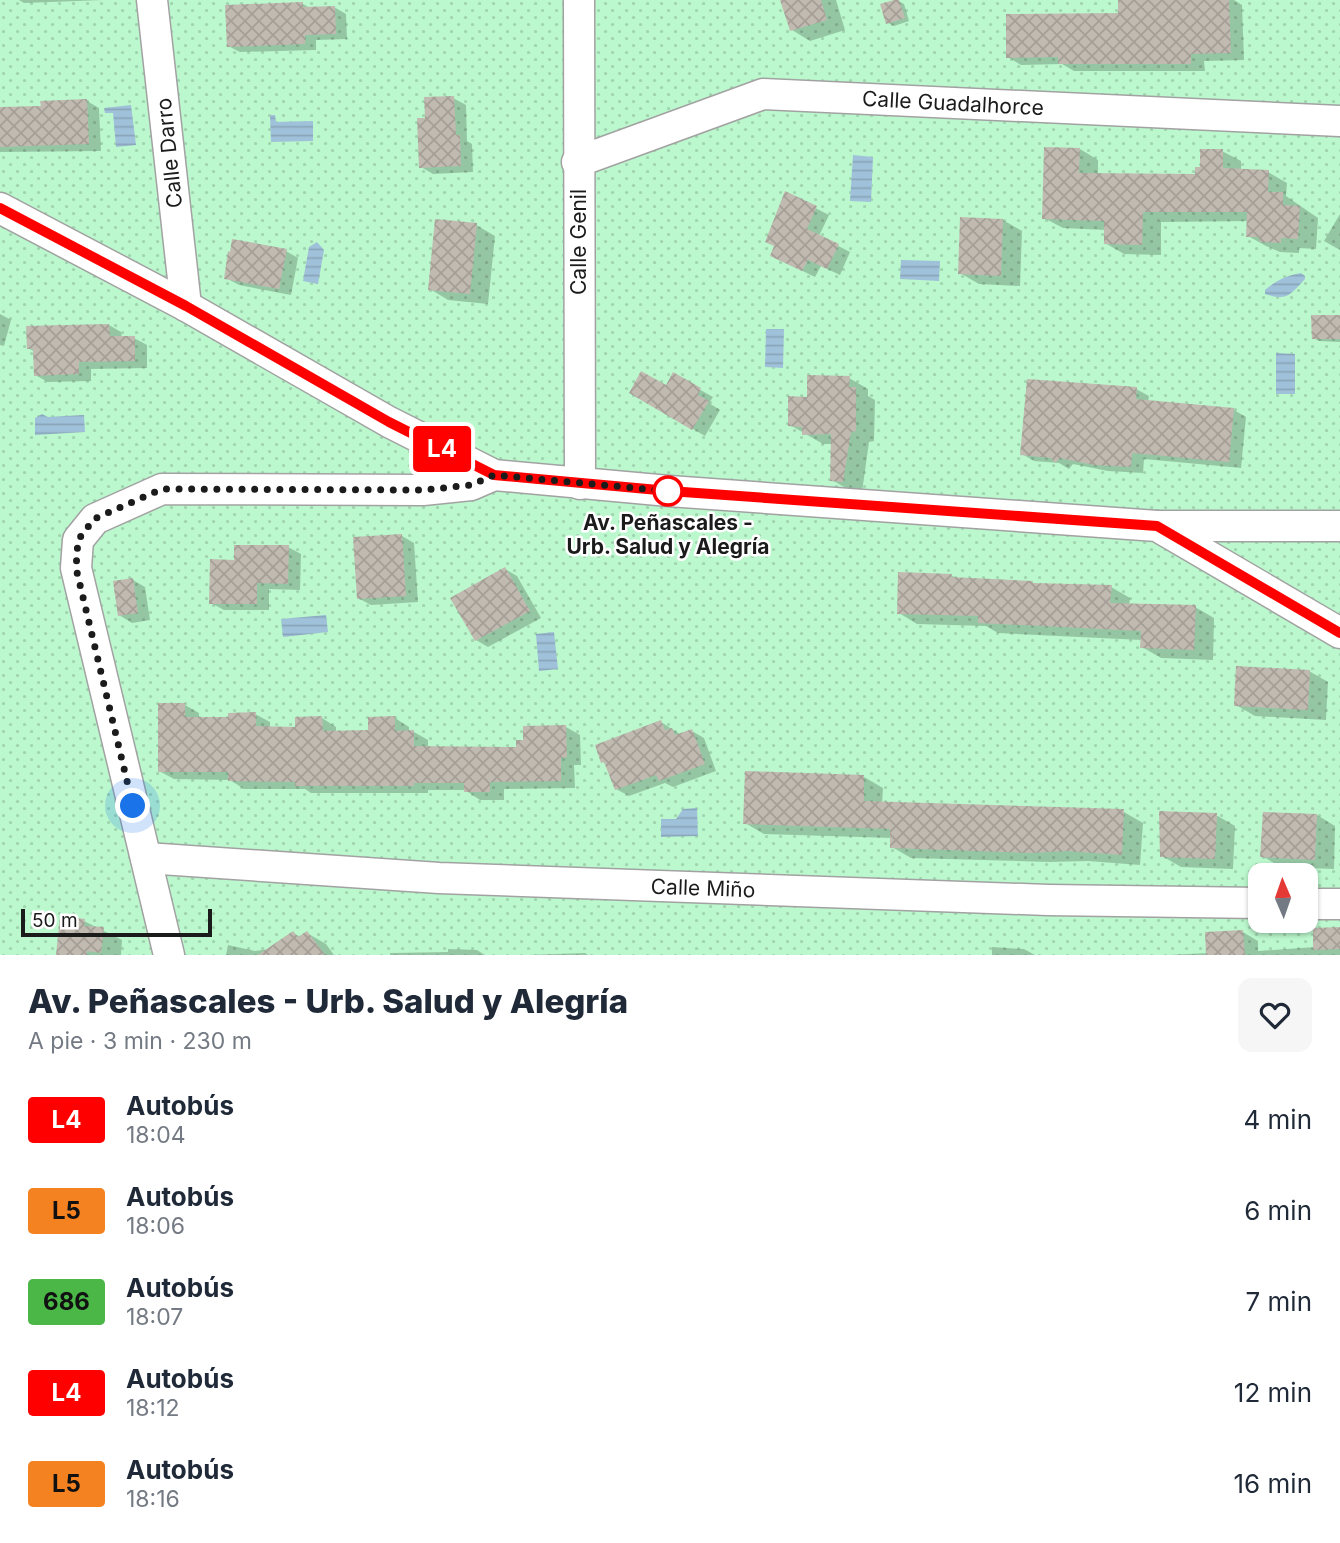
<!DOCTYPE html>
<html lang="es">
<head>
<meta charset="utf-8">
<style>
	body { margin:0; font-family:Inter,sans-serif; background:#f6f6f7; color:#1f2937; height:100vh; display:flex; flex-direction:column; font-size:26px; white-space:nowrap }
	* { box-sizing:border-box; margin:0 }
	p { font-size:23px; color:#747a83 }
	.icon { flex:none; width:38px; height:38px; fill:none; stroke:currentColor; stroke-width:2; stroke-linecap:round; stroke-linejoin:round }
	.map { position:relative; height:955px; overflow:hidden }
	.drawer { display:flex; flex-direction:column; background:#fff; flex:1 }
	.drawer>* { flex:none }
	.badge { padding:0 14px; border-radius:5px; font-size:24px; line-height:46px }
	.needle { width:46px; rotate:358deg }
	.controls { position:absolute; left:1248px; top:863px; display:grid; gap:14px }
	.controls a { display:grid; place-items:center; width:70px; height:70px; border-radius:14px; background:#fff; box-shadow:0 2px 5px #0004; font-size:35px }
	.scale { position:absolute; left:21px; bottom:18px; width:191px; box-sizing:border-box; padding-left:7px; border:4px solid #1b1b1b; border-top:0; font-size:19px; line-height:24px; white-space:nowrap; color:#1b1b1b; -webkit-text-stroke:5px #fff; paint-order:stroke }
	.you { position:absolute; width:35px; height:35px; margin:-18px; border:5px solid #fff; border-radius:50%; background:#1a73e8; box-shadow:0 0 0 10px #1a73e833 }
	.map>.badge { position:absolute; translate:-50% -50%; box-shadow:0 0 0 4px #fff }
	.round { display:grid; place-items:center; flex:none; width:74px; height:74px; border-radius:14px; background:#f6f6f7 }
	.summary { display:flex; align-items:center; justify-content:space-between; height:119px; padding:0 28px }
	h1 { font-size:33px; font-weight:800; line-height:52px }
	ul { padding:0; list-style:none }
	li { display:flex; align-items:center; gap:21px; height:91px; padding:0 28px }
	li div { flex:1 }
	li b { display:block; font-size:26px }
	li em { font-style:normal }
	li .badge { min-width:77px; font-weight:700; text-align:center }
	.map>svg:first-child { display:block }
</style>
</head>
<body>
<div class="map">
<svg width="1340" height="955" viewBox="0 0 1340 955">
	<defs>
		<pattern id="park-dots" width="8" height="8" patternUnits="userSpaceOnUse" patternTransform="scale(1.75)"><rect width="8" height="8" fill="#bbf8cd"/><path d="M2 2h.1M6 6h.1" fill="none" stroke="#a0d4af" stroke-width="1.8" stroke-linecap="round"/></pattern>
		<pattern id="water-rules" width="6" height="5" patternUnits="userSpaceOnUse" patternTransform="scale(1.75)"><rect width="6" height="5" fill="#a0c1da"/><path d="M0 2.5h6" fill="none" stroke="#89a5ba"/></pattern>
		<pattern id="building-cross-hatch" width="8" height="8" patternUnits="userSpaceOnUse" patternTransform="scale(1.75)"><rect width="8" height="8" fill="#c1bab0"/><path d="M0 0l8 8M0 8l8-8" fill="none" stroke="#a59f97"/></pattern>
	</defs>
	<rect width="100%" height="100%" fill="#ecebe0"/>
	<path fill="url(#park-dots)" fill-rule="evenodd" d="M0,0H1340V955H0ZM1260,875H1306V920H1260Z"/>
	<g fill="url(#water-rules)">
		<path d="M131,105L136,145L116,147L113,113H105L104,108Z"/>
		<path d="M270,115H275L276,122L313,121V141L271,142Z"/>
		<path d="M853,155L873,157L871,202L850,201Z"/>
		<path d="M317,242L324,250L318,284L303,281L309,247Z"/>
		<path d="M901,260L940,261L939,281L900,279Z"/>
		<path d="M1301,273L1305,276V279C1289,296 1287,301 1265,294V290C1275,281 1288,275 1301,273Z"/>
		<path d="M766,329H784L783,368L765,367Z"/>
		<path d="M1276,353L1295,354V394H1276Z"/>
		<path d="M42,414L48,417L84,415L85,432L35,435V418Z"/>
		<path d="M326,615L328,632L283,637L281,619Z"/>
		<path d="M554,632L558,669L539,671L536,634Z"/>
		<path d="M697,808L698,836L661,837V819H676L683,809Z"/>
	</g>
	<g fill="#0003">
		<path d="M19,0H103L24,3Z"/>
		<path d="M782,0H836L845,30L810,41L792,30Z"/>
		<path d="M1119,0H1234L1242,5L1244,60L1204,61L1205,71H1074L1062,64L1021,65L1008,57L1119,15Z"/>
		<path d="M898,1L904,4L909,21L894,26L888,23Z"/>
		<path d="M303,4L310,8L334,7L346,14L347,39L316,40V50L240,52L228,46Z"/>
		<path d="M453,98L466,105L467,141L472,144L473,172L433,174L421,167L427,120Z"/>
		<path d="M87,101L99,108L101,151L0,152V109L42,107Z"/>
		<path d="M1080,149L1098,160V175L1197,176L1222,151L1241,161V171L1268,172L1287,183L1286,196L1318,218L1316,249L1299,248V253L1280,252L1266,246L1248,236V221L1161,222V255L1124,254L1105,243L1106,230L1063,228L1044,218Z"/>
		<path d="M786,193L829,215L819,236L850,252L840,275L821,266L815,277L784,262Z"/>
		<path d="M1340,214V250L1324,241Z"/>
		<path d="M962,219L1003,220L1022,231L1020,286L979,284L960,273Z"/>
		<path d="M476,225L495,236L488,304L448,300L430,289Z"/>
		<path d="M286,251L298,258L291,295L239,285L226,278Z"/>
		<path d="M0,314L11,320L4,346L0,345Z"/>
		<path d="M1340,317V342L1319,341L1313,338Z"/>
		<path d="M109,325L121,332L122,338H134L147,345V368L91,369V381L48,382L35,375V352L28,348Z"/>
		<path d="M674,375L713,397L709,403L720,410L705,436L631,393L667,387Z"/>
		<path d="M849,378L868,389V396L875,400L874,441L869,442L862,492L851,491L832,480L833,444H823L790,425L809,398Z"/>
		<path d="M1136,389L1149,396L1148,402L1234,410L1246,417L1241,468L1144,459L1143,473L1108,471L1073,464L1069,469L1059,463L1034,461L1022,454Z"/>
		<path d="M402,536L414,543L418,602L371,605L358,598Z"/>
		<path d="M288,547L301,554L300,590L269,589V610H224L211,603L235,561Z"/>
		<path d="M505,569L517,576L541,618L488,647L476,640Z"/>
		<path d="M951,575L957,579L1032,582L1037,585L1111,587L1130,598L1129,606L1195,607L1214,618L1213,660L1161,658L1142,647V640L998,633L986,626L917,624L899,613Z"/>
		<path d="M133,580L145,587L150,620L132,623L119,615Z"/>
		<path d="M1309,671L1328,682L1326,720L1255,716L1236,705Z"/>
		<path d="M185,705L199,713V719H230L255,714L270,722V728L297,729L322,718L336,727V732H370L395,718L409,727V732H414L428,740V748H517L525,741L566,727L580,735L581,765H574L575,788L504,789V800H480L465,790H428V793H311L305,789H244L230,780L174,779L159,771Z"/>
		<path d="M661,722L681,735L692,731L704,738L716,771L673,787L665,783L629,796L616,789L607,765L603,762Z"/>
		<path d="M864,777L883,788L882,804L1124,812L1143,823L1140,865L1088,861L1050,862L911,858L892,847V838L764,834L745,823Z"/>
		<path d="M1216,815L1235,826L1233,869L1181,867L1162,856Z"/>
		<path d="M1317,815L1335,826L1334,869L1281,867L1262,856Z"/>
		<path d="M84,921L122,940L121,955H57Z"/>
		<path d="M1340,929V955H1168L1208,953L1243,932L1258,941V951L1315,947Z"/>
		<path d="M293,933L301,937L307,933L326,944L334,955H226L228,945L255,951L270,949Z"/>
		<path d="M992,947L1024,949L1035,955H992Z"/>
		<path d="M448,949L477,950L485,955H390V953L448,952Z"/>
		<path d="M585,953L588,955H527Z"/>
	</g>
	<g fill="url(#building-cross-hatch)">
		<path d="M780,0H821L827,20L790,31Z"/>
		<path d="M894,0H899L905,18L886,24L880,4Z"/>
		<path d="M1118,0H1229L1231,53L1191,54V64H1058V57L1006,58V14L1118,13Z"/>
		<path d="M303,2V7L335,6L336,34L305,35V44L227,47L225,5Z"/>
		<path d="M454,96L456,135H460L461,166L419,168L417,118H425L424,97Z"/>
		<path d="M87,99L89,144L0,147V107L41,106L40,101Z"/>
		<path d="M1044,147L1080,148L1079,173L1195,174V167H1200V149H1223V168L1269,170L1268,192H1283V205L1300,206L1298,239L1281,238V243L1260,242L1259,237H1246L1247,212H1143L1142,245L1104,244V221L1042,219Z"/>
		<path d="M785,191L817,206L807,229L839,244L827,269L808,260L802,271L770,256L774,246L765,242Z"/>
		<path d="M960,217L1003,219L1001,276L958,274Z"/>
		<path d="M435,219L477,223L470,294L428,290Z"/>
		<path d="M232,239L287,249L279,289L224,279L228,251L230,252Z"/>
		<path d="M1311,315H1340V339H1312Z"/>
		<path d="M109,324L110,336H135V361L79,362V374L34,376L33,349H27L26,326Z"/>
		<path d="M641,371L666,385L673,372L701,388L698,395L709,401L692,430L629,393Z"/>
		<path d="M807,375L850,376L849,387H856V431L851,432L843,482L830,481L831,434L802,435V427L788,426V396L807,397Z"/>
		<path d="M1027,379L1137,387L1136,399L1234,408L1229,462L1132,453L1131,467L1094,465L1060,458L1055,463L1051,458L1020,455Z"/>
		<path d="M402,534L406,596L357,599L353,537Z"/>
		<path d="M234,545H289L288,584L257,583V604H209L210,559L234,560Z"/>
		<path d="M505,567L530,611L475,641L450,598Z"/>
		<path d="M898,572L952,574L951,577L1033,581L1032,583L1112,585L1110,603L1196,605L1194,650L1140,648L1141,631L978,623V616L897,614Z"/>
		<path d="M133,578L138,613L118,616L113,581Z"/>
		<path d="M1236,666L1310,670L1308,710L1234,706Z"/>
		<path d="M158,703H185V717H228V713L256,712V726L295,727V717L322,716L323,731L368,730V717L395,716V731L414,730V746L516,747V740H523V726L566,725L567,757L561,758V781L490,782V792H464V783H414V786H295V782L228,781V772H158Z"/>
		<path d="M661,720L665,730L672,728L675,735L692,729L705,764L659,781L656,775L615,790L604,762L601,763L595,745Z"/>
		<path d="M745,771L864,775V801L1124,809L1122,855L1067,851L1030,853L890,848V829L743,824Z"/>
		<path d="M1159,811L1217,813L1215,859L1160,857Z"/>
		<path d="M1263,812L1317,814L1315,860L1260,857Z"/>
		<path d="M60,916L85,919L84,926L104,927L101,953L87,951V955H56Z"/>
		<path d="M1340,927V949L1313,950V928Z"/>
		<path d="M1243,930L1245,955H1206L1205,932Z"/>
		<path d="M293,931L298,937L307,931L325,955H258Z"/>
	</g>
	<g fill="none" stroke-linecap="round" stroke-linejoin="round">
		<defs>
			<g id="street">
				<path d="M152,0L186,306"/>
				<path d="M579,0L580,484"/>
				<path d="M577,162L763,94L1340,121"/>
				<path d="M0,208L186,306L389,422L494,475L669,491L1157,526L1340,633"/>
				<path d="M1157,526H1340"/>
				<path d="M146,858L439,878L1048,900L1260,903"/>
				<path d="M1306,904H1340"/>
				<path d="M169,955L76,568L78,540L95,519L162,489L423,490L471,485L494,475"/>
			</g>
		</defs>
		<use href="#street" stroke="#a2a2a2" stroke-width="33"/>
		<use href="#street" stroke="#fff" stroke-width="30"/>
	</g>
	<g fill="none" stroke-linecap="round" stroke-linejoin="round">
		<defs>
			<path id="line" d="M0,208L186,306L389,422L494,475L669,491L1157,526L1340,633"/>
		</defs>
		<use href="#line" stroke="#fff" stroke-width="16"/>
		<use href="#line" stroke="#f00" stroke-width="10"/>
		<path stroke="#1b1b1b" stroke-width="7" stroke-dasharray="0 12.6" d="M133,806L76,568L78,540L94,519L162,489L424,490L471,485L494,475L668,491"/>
	</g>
	<circle fill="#fff" stroke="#f00" stroke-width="3.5" cx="668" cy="491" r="14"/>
	<g text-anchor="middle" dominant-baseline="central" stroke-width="5" stroke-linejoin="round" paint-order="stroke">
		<g font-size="21" fill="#1b1b1b" stroke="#fff">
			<text transform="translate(953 103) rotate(3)">Calle Guadalhorce</text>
			<text transform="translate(169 153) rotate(-96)">Calle Darro</text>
			<text transform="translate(578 242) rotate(-90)">Calle Genil</text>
			<text transform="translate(703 888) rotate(2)">Calle Miño</text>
		</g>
		<g font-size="21" font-weight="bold" fill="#1b1b1b" stroke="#fff">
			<text x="668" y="522">Av. Peñascales -<tspan x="668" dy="24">Urb. Salud y Alegría</tspan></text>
		</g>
	</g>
</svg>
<div class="controls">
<a><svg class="needle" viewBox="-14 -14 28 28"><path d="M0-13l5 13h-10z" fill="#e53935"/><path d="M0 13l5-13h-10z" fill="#747a83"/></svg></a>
</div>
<div class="scale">50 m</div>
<div class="you" style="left:133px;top:806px"></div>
<b class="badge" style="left:442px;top:449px;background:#f00;color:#fff">L4</b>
</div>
<section class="drawer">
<div class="summary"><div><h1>Av. Peñascales - Urb. Salud y Alegría</h1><p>A pie · 3 min · 230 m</p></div><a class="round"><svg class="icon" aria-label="heart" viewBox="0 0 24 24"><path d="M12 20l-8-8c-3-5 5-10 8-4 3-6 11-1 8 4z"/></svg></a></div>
<ul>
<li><span class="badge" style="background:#f00;color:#fff">L4</span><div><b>Autobús</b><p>18:04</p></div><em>4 min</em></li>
<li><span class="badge" style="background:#f58220;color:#111">L5</span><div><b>Autobús</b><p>18:06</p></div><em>6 min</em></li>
<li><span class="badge" style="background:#4ab747;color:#111">686</span><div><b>Autobús</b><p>18:07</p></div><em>7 min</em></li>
<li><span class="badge" style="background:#f00;color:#fff">L4</span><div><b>Autobús</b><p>18:12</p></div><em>12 min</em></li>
<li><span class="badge" style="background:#f58220;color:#111">L5</span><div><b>Autobús</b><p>18:16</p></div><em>16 min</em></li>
</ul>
</section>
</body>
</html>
